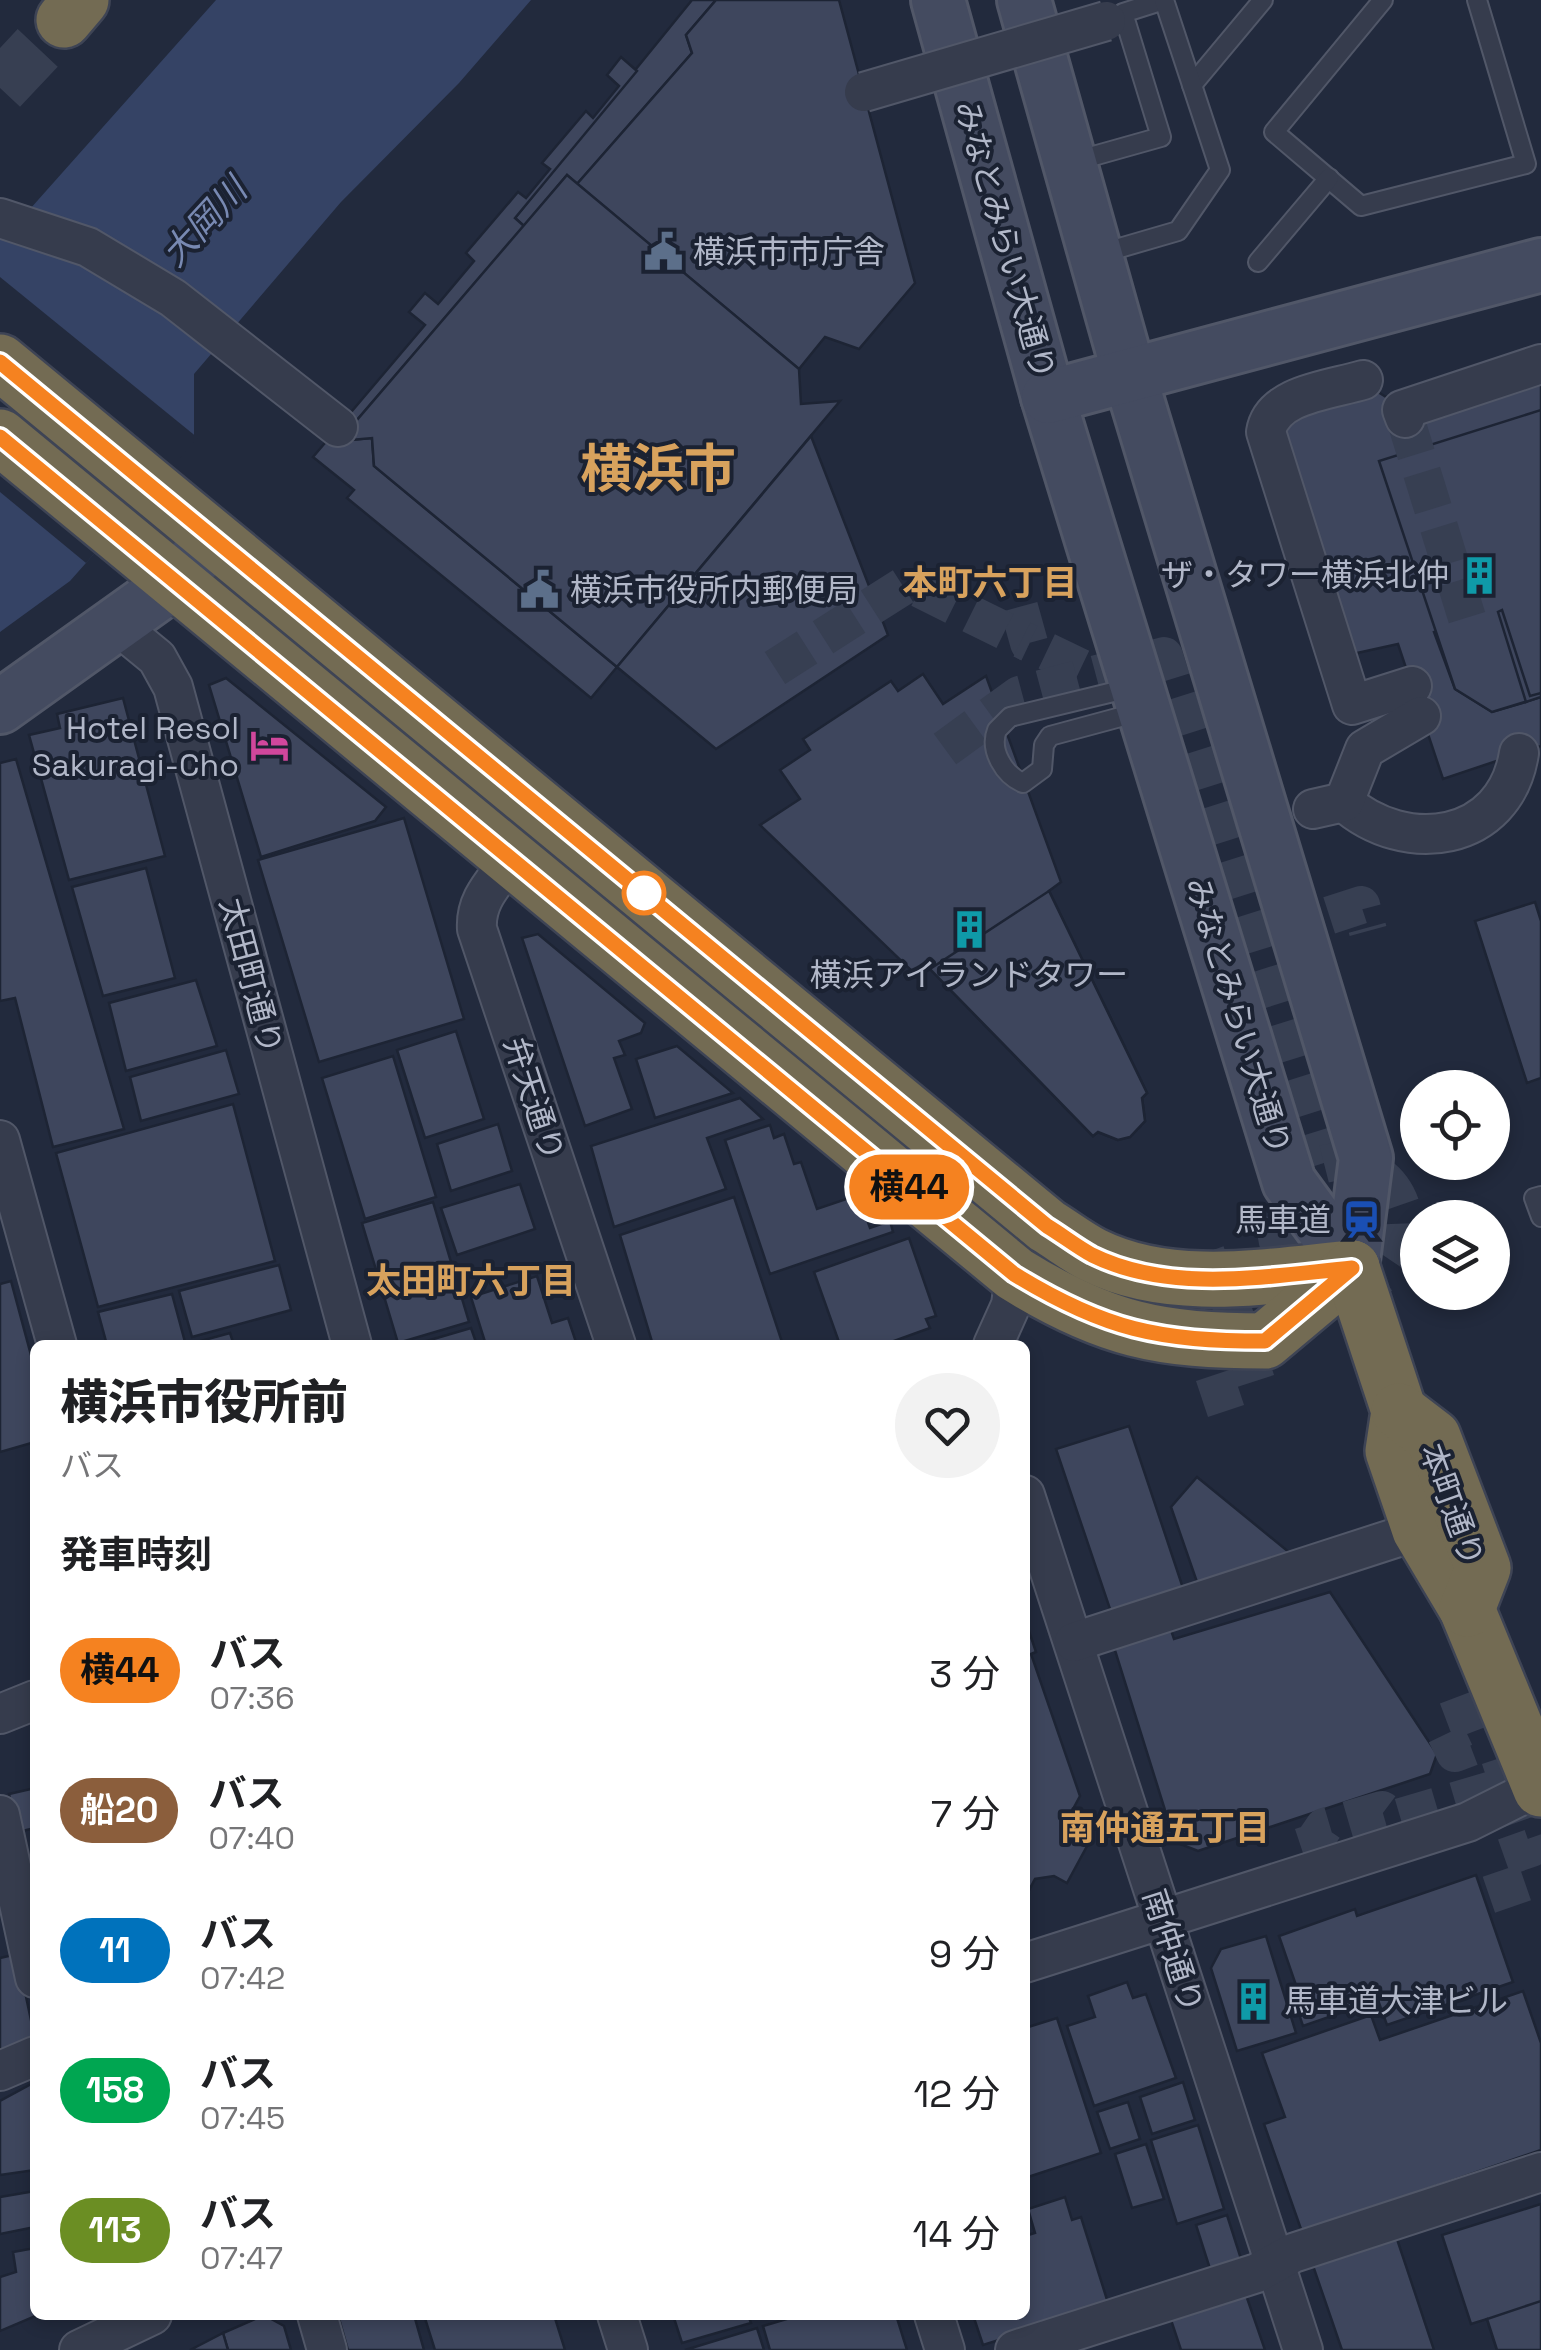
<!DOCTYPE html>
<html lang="ja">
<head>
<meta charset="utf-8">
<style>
	body { margin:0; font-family:"Space Grotesk","Noto Sans JP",sans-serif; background:#f2f2f2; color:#202124; height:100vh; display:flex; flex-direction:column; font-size:38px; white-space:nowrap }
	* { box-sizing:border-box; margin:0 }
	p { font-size:32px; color:#757577 }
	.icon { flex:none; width:55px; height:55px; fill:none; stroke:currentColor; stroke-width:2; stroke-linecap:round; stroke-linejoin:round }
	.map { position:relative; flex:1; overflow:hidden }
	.side { position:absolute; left:30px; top:1340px; width:1000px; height:980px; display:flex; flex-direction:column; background:#fff; border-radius:15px; box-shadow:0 5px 15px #0003 }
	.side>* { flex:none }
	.badge { padding:0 20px; border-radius:32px; font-size:35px; line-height:65px }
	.fabs { position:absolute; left:1400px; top:1070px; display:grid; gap:20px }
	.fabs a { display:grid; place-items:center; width:110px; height:110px; border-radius:50%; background:#fff; box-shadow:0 5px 15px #0003; font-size:50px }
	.map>.badge { position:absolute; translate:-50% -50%; box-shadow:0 0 0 5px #fff }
	h2 { padding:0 30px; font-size:38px; line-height:90px }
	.round { display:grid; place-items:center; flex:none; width:105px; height:105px; border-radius:52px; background:#f2f2f2 }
	.head { display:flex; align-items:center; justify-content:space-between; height:170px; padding:0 30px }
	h1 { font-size:48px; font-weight:800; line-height:75px }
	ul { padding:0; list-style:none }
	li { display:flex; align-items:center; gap:30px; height:140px; padding:0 30px }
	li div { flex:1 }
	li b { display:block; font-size:38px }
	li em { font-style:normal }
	li .badge { min-width:110px; font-weight:700; text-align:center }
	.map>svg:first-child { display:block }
</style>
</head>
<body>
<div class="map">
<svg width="1541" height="2350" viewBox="0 0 1541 2350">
	<rect width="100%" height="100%" fill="#222a3d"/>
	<path fill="#354365" d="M216,0H531L459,83L341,202L194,374V441L70,581L0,632V221L22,218Z"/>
	<path fill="#222a3d" d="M0,277L198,438L86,563L0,492Z"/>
	<g fill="#3e465d" stroke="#1d2434" stroke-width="2.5" fill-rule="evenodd">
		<path d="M692,0H716L686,35L692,53L577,184L567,175L524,226L515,218Z"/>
		<path d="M716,0H839L915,283L859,349L825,337L799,369L577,184L692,53L686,35Z"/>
		<path d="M621,57L637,71L515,218L524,226L339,441L372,438L374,466L617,667L591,698L347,498L354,490L313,457L425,325L409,312L425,293L438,304L474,261L466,253L518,192L526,198L550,169L542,163L586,111L593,118L619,86L607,75Z"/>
		<path d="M567,175L799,369L801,404L840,401L617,667L374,466L372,438L339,441Z"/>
		<path d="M1541,346V746L1443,779L1398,644L1348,655L1275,420L1368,386L1386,397ZM1498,612L1526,702L1492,712L1455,689L1434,632Z"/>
		<path d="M1541,410V697L1492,712L1455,689L1379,461Z"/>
		<path d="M811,436L888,635L716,749L617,667Z"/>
		<path d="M1502,610L1530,696L1541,693V697L1526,702L1498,612Z"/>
		<path d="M923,674L943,704L986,676L1061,882L1049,891L1147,1093L1142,1098L1145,1121L1130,1137L1118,1140L1098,1132L1093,1136L930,969L918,977L760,825L800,799L780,770L810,750L803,739L891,681L898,691Z"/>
		<path d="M226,678L386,807L375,821L261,857L209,685Z"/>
		<path d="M123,698L165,856L69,880L29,735L60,728L57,714Z"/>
		<path d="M16,759L124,1129L53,1147L15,998L0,1001V763Z"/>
		<path d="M404,818L464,1019L319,1062L258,860Z"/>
		<path d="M146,868L175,978L103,996L72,887Z"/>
		<path d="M1049,891L1147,1093L1142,1098L1145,1121L1130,1137L1118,1140L1098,1132L1093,1136L930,969Z"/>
		<path d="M1535,902L1541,921V1078L1527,1083L1475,921Z"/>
		<path d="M538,934L645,1023L641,1033L619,1041L625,1055L614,1058L632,1109L585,1126L522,938Z"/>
		<path d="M196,980L217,1046L126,1071L109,1003Z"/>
		<path d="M456,1031L484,1119L425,1138L397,1050Z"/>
		<path d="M677,1046L733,1093L655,1118L636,1059Z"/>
		<path d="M226,1050L239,1094L141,1121L130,1077Z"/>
		<path d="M393,1056L436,1197L365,1219L322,1078Z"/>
		<path d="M740,1098L763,1119L707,1138L726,1189L614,1227L591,1146Z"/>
		<path d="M233,1104L275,1261L98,1307L56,1153Z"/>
		<path d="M498,1124L512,1171L451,1191L437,1144Z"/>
		<path d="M770,1125L774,1138L784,1134L794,1164L801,1162L817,1209L858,1195L870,1228L890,1221L893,1232L770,1274L725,1140Z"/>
		<path d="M520,1184L535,1229L457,1255L441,1208Z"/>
		<path d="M734,1197L783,1345H653L620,1235Z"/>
		<path d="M433,1202L469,1322L398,1343L362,1223Z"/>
		<path d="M909,1238L936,1316L926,1319L930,1328L883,1345H840L814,1272Z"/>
		<path d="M279,1265L291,1310L192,1337L179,1291Z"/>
		<path d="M537,1276L552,1323L568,1318L577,1345H486L471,1297Z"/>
		<path d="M11,1281L35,1370V1442L0,1452V1284Z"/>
		<path d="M172,1294L185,1342L107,1345L98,1312Z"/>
		<path d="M471,1328L477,1345H413Z"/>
		<path d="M230,1333L234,1345H194L193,1343Z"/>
		<path d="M1129,1426L1183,1588L1111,1612L1056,1449Z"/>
		<path d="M1197,1477L1290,1553L1198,1585L1171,1507Z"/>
		<path d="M1330,1592L1437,1754L1430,1774L1198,1851L1175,1842L1114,1647L1171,1630L1174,1639Z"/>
		<path d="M1025,1619L1036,1652L1031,1654L1080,1796L1072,1811L1080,1828L1093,1835L1067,1883L1054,1876L1035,1879L1025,1898Z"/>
		<path d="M35,1788V1828L18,1832L9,1794Z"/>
		<path d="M1476,1875L1513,1982L1387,2025L1378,2000L1303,2026L1291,1991L1297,1988L1279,1936L1355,1909L1357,1916Z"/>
		<path d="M1266,1936L1296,2033L1237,2051L1211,1968L1221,1949Z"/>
		<path d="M17,1954L35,2039L0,2055V1958Z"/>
		<path d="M1127,1982L1133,1998L1146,1994L1176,2078L1094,2106L1067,2026L1095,2017L1088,1996Z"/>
		<path d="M1523,1991L1541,2043V2150L1302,2232L1264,2124L1285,2117L1262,2053L1371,2015L1380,2040Z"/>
		<path d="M1057,2018L1101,2153L1025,2178V2028Z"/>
		<path d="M35,2082V2170L0,2175V2101Z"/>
		<path d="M1183,2082L1195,2120L1152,2134L1140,2097Z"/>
		<path d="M1128,2102L1140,2139L1110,2149L1097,2112Z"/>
		<path d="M1198,2125L1224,2209L1177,2224L1151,2140Z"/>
		<path d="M1146,2144L1164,2199L1132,2208L1115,2154Z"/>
		<path d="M35,2191V2227L0,2234V2197Z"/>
		<path d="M1065,2197L1072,2220L1081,2217L1109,2306L983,2345L973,2315H1025V2236L1035,2233L1028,2209Z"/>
		<path d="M1541,2204V2350H1497L1487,2319L1471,2324L1442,2235Z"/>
		<path d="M1227,2215L1242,2262L1211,2272L1196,2225Z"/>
		<path d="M1394,2230L1434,2350H1342L1310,2257Z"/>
		<path d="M35,2248L38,2315L0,2331V2277L16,2272L13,2252Z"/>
		<path d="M1246,2295L1265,2350H1181L1171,2320Z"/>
		<path d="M1541,2301V2350H1497L1487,2319Z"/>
		<path d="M264,2315L284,2326L291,2350H228L223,2333Z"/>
		<path d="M338,2315H414L424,2350H348Z"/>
		<path d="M424,2315H554L565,2350H435Z"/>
		<path d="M673,2315H748L751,2323L682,2343Z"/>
		<path d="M800,2315H896L907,2350H770L763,2326Z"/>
		<path d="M757,2328L764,2350H685Z"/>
		<path d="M223,2333L228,2350H190Z"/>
	</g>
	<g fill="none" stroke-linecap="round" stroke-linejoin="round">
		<g stroke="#373f52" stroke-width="38" stroke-dasharray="38 19" stroke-linecap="butt">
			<path d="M1405,418L1468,621"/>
			<path d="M1019,607L1029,643L1096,675"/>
			<path d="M775,668L908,583L1029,643"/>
			<path d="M945,749L1019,695L1164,656L1324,1163"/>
			<path d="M1275,933L1361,905L1368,931"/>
			<circle cx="1340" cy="1226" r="64"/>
			<path d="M1202,1399L1256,1381L1219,1268L1230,1264"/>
			<path d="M1446,1734L1455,1753L1476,1745L1457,1695L1477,1689"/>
			<path d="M1509,1785L1531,1848L1497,1860L1518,1921"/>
			<path d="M1301,1847L1313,1843L1324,1827L1382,1810L1394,1819L1509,1785L1500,1758"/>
		</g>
		<path stroke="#373f52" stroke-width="55" stroke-dasharray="55 28" stroke-linecap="butt" d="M0,88L64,20"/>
		<defs>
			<g id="lane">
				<path d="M1383,0L1274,132L1361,206L1526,164L1477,0"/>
				<path d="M1192,85L1263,0"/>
				<path d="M1072,162L1161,137L1123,13L1164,0"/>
				<path d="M1099,254L1178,231L1220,170L1164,0"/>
				<path d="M1258,262L1329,178"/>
				<path d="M1134,687L1010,717L997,730C989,750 1004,775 1023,783L1042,769L1044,745L1050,736L1139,712"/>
				<path d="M1541,1196L1534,1198L1541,1217"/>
			</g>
			<g id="street">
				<path d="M0,218L88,247L173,298L338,427"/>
				<path d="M1363,380C1330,390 1272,394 1266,432L1352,705L1412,686"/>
				<path d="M1405,418L1402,410L1541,364"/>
				<path d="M118,626L157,658L173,687L352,1345"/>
				<path d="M1344,802C1405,856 1505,843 1519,753"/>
				<path d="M1313,809L1344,802L1365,749L1421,716"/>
				<path d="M511,859C495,882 475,899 477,929L616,1345"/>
				<path d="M0,1140L57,1345"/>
				<path d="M993,1345L1011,1305L1015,1274"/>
				<path d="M1025,1495L1303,2350"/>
				<path d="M1074,1642L1420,1530"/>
				<path d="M0,1714L35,1700"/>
				<path d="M0,1815L35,1978"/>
				<path d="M1025,1963L1468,1822L1540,1786"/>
				<path d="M0,2071L35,2056"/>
				<path d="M317,2315L327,2350"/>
				<path d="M617,2315L628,2350"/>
				<path d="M934,2315L945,2350"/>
				<path d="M79,2350L152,2315"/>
				<path d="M1015,2350L1257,2273L1293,2253L1541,2172"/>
			</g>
			<g id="secondary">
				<path d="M938,0L1048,397L1289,1182L1352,1268"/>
				<path d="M1024,0L1130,377L1366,1158L1352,1268"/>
				<path d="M1048,397L1541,265"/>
				<path d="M0,707L175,582L213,538"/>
			</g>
			<g id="highway">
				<path d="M64,20L81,0"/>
				<path d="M0,362L1047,1226C1062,1235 1077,1247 1093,1255C1171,1294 1268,1276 1352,1268"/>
				<path d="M0,437L1015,1274C1105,1330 1160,1341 1265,1341L1352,1268"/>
				<path d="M1352,1268L1399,1411L1393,1451L1420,1530L1467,1609L1541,1789"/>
				<path d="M1399,1411L1433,1437L1483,1568L1467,1609"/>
			</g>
		</defs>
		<use href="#lane" stroke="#515768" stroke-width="22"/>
		<use href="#street" stroke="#515768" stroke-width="42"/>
		<use href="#secondary" stroke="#515768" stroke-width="58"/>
		<use href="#highway" stroke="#3e4455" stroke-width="60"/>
		<use href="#lane" stroke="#363c4d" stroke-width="18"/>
		<use href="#street" stroke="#363c4d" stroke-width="38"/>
		<use href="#secondary" stroke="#444b60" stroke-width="52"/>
		<use href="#highway" stroke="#736b53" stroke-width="55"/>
		<defs>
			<path id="street-bridge" d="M864,92L1106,21"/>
		</defs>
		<use href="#street-bridge" stroke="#515768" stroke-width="42" stroke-linecap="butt"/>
		<use href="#street-bridge" stroke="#363c4d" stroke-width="38"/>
	</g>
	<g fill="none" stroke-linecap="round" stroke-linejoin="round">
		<defs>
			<path id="line" d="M0,362L1047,1226C1062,1235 1077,1247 1092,1255C1171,1294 1268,1276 1352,1268L1265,1341C1159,1341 1105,1330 1014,1274L0,437"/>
		</defs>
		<use href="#line" stroke="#fff" stroke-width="22"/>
		<use href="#line" stroke="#f58220" stroke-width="15"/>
	</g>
	<defs>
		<symbol id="civic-bare" viewBox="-9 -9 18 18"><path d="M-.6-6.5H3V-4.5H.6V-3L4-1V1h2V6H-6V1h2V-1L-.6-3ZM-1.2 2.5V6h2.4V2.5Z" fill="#5c6f8a" stroke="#1b2232" stroke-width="2.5" paint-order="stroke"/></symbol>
		<symbol id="building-bare" viewBox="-9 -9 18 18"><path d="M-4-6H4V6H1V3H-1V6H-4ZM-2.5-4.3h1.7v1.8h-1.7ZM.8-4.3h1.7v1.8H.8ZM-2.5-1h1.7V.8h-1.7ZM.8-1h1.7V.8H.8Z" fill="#0f9aa8" stroke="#1b2232" stroke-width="2.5" paint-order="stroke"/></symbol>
		<symbol id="hotel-bare" viewBox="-9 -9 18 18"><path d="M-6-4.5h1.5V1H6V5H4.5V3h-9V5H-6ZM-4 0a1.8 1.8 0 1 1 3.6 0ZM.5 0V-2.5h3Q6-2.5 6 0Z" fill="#d1479c" stroke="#1b2232" stroke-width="2.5" paint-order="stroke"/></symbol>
		<symbol id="station-bare" viewBox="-9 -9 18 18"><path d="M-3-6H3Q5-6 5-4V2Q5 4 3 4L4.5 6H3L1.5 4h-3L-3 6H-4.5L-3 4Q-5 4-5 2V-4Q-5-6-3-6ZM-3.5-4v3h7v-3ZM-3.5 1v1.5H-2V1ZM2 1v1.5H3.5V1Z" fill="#1a4fb4" stroke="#1b2232" stroke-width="2.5" paint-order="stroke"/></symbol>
	</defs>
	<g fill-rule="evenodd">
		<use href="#civic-bare" x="636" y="224" width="55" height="55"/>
		<use href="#building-bare" x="1452" y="548" width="55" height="55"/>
		<use href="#civic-bare" x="512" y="562" width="55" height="55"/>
		<use href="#hotel-bare" x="242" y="718" width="55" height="55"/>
		<use href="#building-bare" x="942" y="902" width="55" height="55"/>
		<use href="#station-bare" x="1334" y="1192" width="55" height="55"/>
		<use href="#building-bare" x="1226" y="1974" width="55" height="55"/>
	</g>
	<circle fill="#fff" stroke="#f58220" stroke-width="5" cx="644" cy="893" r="20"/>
	<g text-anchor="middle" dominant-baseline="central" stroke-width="8" stroke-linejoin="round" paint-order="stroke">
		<g font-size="32" fill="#b1b7c8" stroke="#1b2232">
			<text transform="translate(1005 240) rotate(74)">みなとみらい大通り</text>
			<text transform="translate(251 976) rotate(75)">太田町通り</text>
			<text transform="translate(1238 1016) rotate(73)">みなとみらい大通り</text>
			<text transform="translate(534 1099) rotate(72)">弁天通り</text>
			<text transform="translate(1452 1505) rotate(70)">本町通り</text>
			<text transform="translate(1173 1951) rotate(72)">南仲通り</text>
		</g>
		<g font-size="32" fill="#b1b7c8" stroke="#1b2232" text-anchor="start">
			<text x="693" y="252">横浜市市庁舎</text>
			<text x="1449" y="575" text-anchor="end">ザ・タワー横浜北仲</text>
			<text x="570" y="590">横浜市役所内郵便局</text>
			<text x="239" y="728" text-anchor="end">Hotel Resol<tspan x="239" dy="37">Sakuragi-Cho</tspan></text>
			<text x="969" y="975" text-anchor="middle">横浜アイランドタワー</text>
			<text x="1331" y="1220" text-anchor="end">馬車道</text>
			<text x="1284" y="2001">馬車道大津ビル</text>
		</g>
		<g font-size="35" font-style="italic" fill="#7889b2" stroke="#1b2232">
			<text transform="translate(204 222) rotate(-47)">大岡川</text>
		</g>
		<g font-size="35" font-weight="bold" fill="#d8a25d" stroke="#1b2232">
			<text x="990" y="583">本町六丁目</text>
			<text x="471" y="1281">太田町六丁目</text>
			<text x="1165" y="1828">南仲通五丁目</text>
		</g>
		<g font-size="52" font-weight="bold" fill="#d8a25d" stroke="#1b2232">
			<text x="658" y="469">横浜市</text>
		</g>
	</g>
</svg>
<div class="fabs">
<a><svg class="icon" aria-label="locate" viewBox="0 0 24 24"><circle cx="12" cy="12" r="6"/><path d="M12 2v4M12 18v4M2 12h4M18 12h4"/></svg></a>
<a><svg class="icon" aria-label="layers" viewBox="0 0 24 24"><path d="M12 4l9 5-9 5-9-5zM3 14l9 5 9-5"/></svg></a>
</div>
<b class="badge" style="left:909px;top:1187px;background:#f58220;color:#111">横44</b>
<section class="side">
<div class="head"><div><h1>横浜市役所前</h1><p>バス</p></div><a class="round"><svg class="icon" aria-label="heart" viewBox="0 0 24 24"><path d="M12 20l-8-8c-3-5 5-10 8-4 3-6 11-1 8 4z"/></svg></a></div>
<h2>発車時刻</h2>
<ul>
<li><span class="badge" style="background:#f58220;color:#111">横44</span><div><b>バス</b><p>07:36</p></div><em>3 分</em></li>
<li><span class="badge" style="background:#8b5e3c;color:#fff">船20</span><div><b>バス</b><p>07:40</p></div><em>7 分</em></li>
<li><span class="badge" style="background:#0072bc;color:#fff">11</span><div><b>バス</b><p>07:42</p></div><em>9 分</em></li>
<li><span class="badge" style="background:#00a651;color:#fff">158</span><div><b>バス</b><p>07:45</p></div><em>12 分</em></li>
<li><span class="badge" style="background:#6b8e23;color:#fff">113</span><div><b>バス</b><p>07:47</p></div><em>14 分</em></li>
</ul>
</section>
</div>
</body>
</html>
